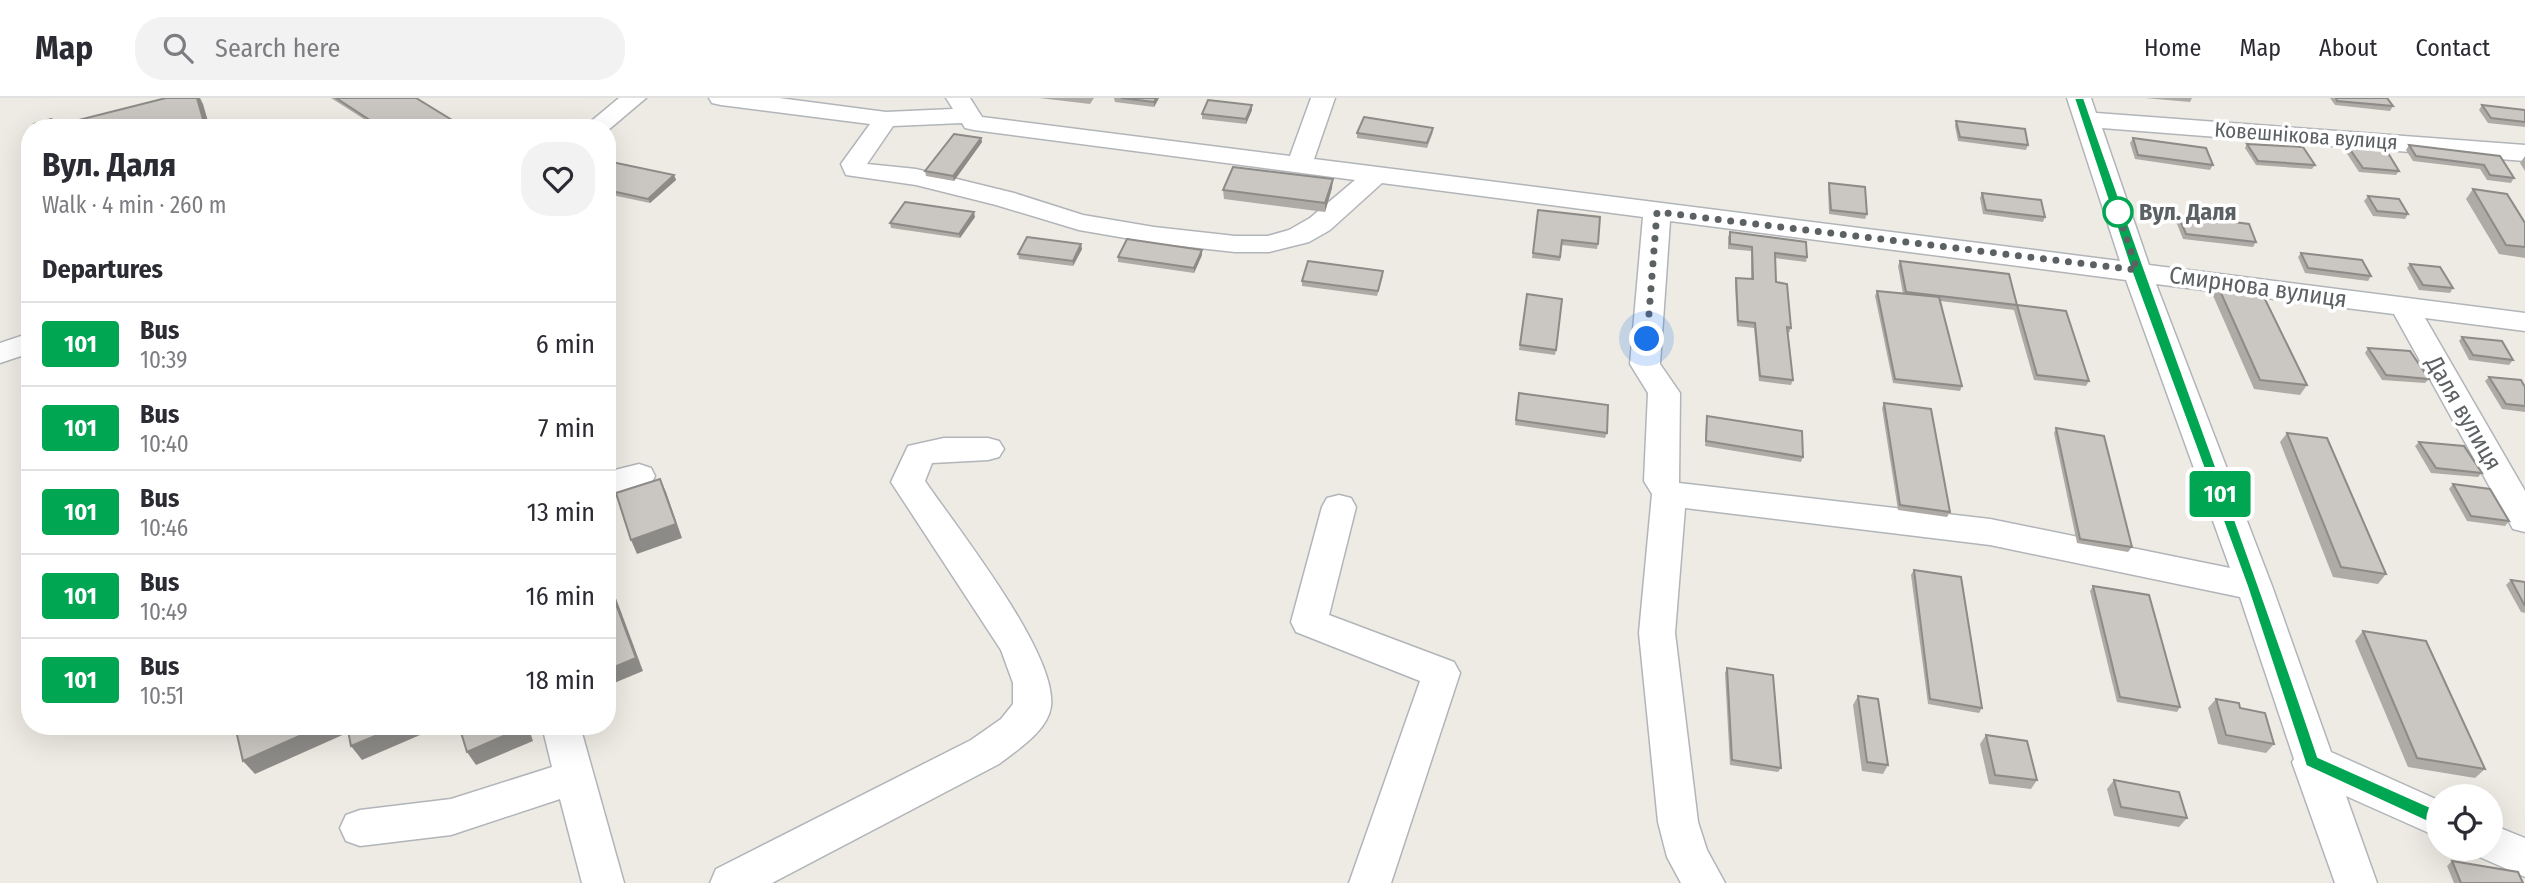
<!DOCTYPE html>
<html lang="en">
<head>
<meta charset="utf-8">
<style>
	body { margin:0; font-family:"Fira Sans Condensed",sans-serif; background:#f2f2f3; color:#2b2b33; height:100vh; display:flex; flex-direction:column; font-size:26px; white-space:nowrap }
	* { box-sizing:border-box; margin:0 }
	p { font-size:23px; color:#7c7c81 }
	.icon { flex:none; width:38px; height:38px; fill:none; stroke:currentColor; stroke-width:2; stroke-linecap:round; stroke-linejoin:round }
	.map { position:relative; flex:1; overflow:hidden }
	.panel { position:absolute; left:21px; top:21px; width:595px; height:616px; display:flex; flex-direction:column; background:#fff; border-radius:28px; box-shadow:0 7px 28px #0002 }
	.panel>* { flex:none }
	.badge { padding:0 14px; border-radius:5px; font-size:24px; line-height:46px }
	.buttons { position:absolute; left:2426px; top:686px; display:grid; gap:14px }
	.buttons a { display:grid; place-items:center; width:77px; height:77px; border-radius:50%; background:#fff; box-shadow:0 7px 28px #0002; font-size:35px }
	.you { position:absolute; width:35px; height:35px; margin:-18px; border:5px solid #fff; border-radius:50%; background:#1a73e8; box-shadow:0 0 0 10px #1a73e833 }
	.map>.badge { position:absolute; translate:-50% -50%; box-shadow:0 0 0 4px #fff }
	h2 { padding:0 21px; font-size:26px; line-height:63px }
	.round { display:grid; place-items:center; flex:none; width:74px; height:74px; border-radius:28px; background:#f2f2f3 }
	.summary { display:flex; align-items:center; justify-content:space-between; height:119px; padding:0 21px }
	h1 { font-size:33px; font-weight:700; line-height:52px }
	ul { padding:0; list-style:none }
	li { display:flex; align-items:center; gap:21px; height:84px; padding:0 21px; border-top:2px solid #e1e1e2 }
	li div { flex:1 }
	li b { display:block; font-size:26px }
	li em { font-style:normal }
	li .badge { min-width:77px; font-weight:700; text-align:center }
	header { display:flex; align-items:center; gap:42px; box-sizing:border-box; height:98px; padding:0 35px; background:#fff; border-bottom:2px solid #e1e1e2 }
	header strong { font-size:33px }
	nav { display:flex; gap:38px; margin-inline-start:auto; font-size:24px }
	.search { width:490px; height:63px; background:#f2f2f3; display:flex; align-items:center; gap:18px; box-sizing:border-box; padding:0 24px; border-radius:28px; color:#7c7c81; font-size:26px }
	.map>svg:first-child { display:block }
</style>
</head>
<body>
<header>
<strong>Map</strong>
<div class="search"><svg class="icon" aria-label="search" viewBox="0 0 24 24"><circle cx="10" cy="10" r="6"/><path d="M15 15l6 6"/></svg>Search here</div>
<nav><a>Home</a><a>Map</a><a>About</a><a>Contact</a></nav>
</header>
<div class="map">
<svg width="2525" height="785" viewBox="0 0 2525 785">
	<rect width="100%" height="100%" fill="#eeebe4"/>
	<g fill="none" stroke-linecap="round" stroke-linejoin="round">
		<defs>
			<g id="minor">
				<path d="M619,0H646L607,33V30H583Z"/>
				<path d="M709,0H779L886,14L953,11L946,0H970L982,19L1290,58L1311,0H1335L1314,61L2120,163L2067,0H2091L2096,15L2525,47V63L2102,30L2149,167L2525,215V233L2425,220L2525,393V434L2513,431L2394,216L2156,186L2272,488L2331,654L2438,702V739L2346,698L2377,785H2335L2292,664L2294,661L2240,499L1990,447L1685,410L1675,535L1698,724L1707,752L1725,785H1681L1667,759L1658,724L1639,535L1652,396L1644,383L1648,295L1630,266L1643,119L1382,85L1330,132L1309,144L1269,154H1235L1154,145L1079,132L996,107L916,87L846,77L841,66L870,26L721,7L712,5ZM962,25L965,30L974,32L1355,82L1310,120L1289,132L1268,138H1235L1154,129L1083,117L1014,95L916,71L867,66L893,28ZM1670,123L2126,182L2230,470L1990,421L1679,385L1680,295L1660,266Z"/>
				<path d="M30,235V255L0,265V245Z"/>
				<path d="M944,340H988L999,343L1004,351L999,359L988,362L932,365L925,383C957,430 1057,555 1051,608C1048,633 1017,652 999,666L772,785H710L716,771L971,642L1001,621L1013,606V585L1001,552L891,384L908,348Z"/>
				<path d="M639,366L651,370L655,378L651,386L607,398V374Z"/>
				<path d="M1339,397L1351,400L1356,409L1329,517L1454,564L1460,575L1391,785H1349L1420,583L1296,534L1291,524L1322,409L1327,400Z"/>
				<path d="M542,628H580L624,785H582L560,701L451,737L360,748L346,743L340,730L346,717L360,712L451,701L552,669Z"/>
				<path d="M2490,726L2525,740V779L2475,757L2472,751H2490Z"/>
			</g>
		</defs>
		<use href="#minor" stroke="#b1b5b9" stroke-width="3"/>
		<use href="#minor" fill="#fff" fill-rule="evenodd"/>
	</g>
	<g fill="#aeaaa6">
		<path d="M331,0H416L465,30H378Z"/>
		<path d="M1039,0H1094L1090,6Z"/>
		<path d="M1114,0H1159L1154,9L1115,4Z"/>
		<path d="M2145,0H2192L2190,4Z"/>
		<path d="M2330,0H2387L2393,8L2390,13L2335,7Z"/>
		<path d="M2482,7L2525,12V29L2488,25L2479,12Z"/>
		<path d="M1252,12L1246,26L1202,21V16Z"/>
		<path d="M1956,23L2028,47L2026,52L1958,43L1955,28Z"/>
		<path d="M1433,34L1427,50L1357,40V35Z"/>
		<path d="M981,40L982,44L954,83L926,78L925,73Z"/>
		<path d="M2133,40L2213,67L2210,72L2135,61L2130,45Z"/>
		<path d="M2247,46L2315,67L2312,71L2256,67L2245,50Z"/>
		<path d="M2347,47L2399,73L2396,77L2359,74L2344,51Z"/>
		<path d="M2409,47L2500,58L2514,80L2511,85L2487,82L2480,71L2413,63L2406,52Z"/>
		<path d="M2525,58V73L2520,65Z"/>
		<path d="M607,63L674,77L676,82L650,105L607,96Z"/>
		<path d="M1829,85L1867,116L1865,121L1829,116L1828,90Z"/>
		<path d="M1332,90L1325,114L1224,101L1223,92Z"/>
		<path d="M2473,91L2525,125V160L2499,156L2466,101Z"/>
		<path d="M1982,95L2045,119L2043,124L1983,116L1980,100Z"/>
		<path d="M2368,98L2408,116L2405,121L2373,118L2364,103Z"/>
		<path d="M1538,112L1598,146L1597,151L1562,147L1560,163L1532,160Z"/>
		<path d="M2178,117L2256,144L2253,149L2183,141L2175,121Z"/>
		<path d="M975,119L960,140L891,130L890,125Z"/>
		<path d="M1730,134L1807,159L1806,164L1775,160L1776,184L1791,230L1789,235L1787,234L1793,282L1791,287L1759,283L1754,230L1737,228L1735,185L1736,180L1751,181V153L1728,151V139Z"/>
		<path d="M1082,151L1073,168L1019,161L1018,156Z"/>
		<path d="M1202,152V157L1194,175L1118,164V159Z"/>
		<path d="M2301,155L2371,178L2368,183L2305,175L2298,159Z"/>
		<path d="M1900,163L2017,207L2089,283L2086,288L2034,282L2014,212L1940,203L1962,288L1960,293L1893,285L1875,198L1877,193L1903,196L1898,168Z"/>
		<path d="M2410,166L2453,190L2450,195L2419,192L2407,170Z"/>
		<path d="M1383,178L1377,198L1302,188V183Z"/>
		<path d="M2216,184L2307,287L2300,297L2254,291L2211,193Z"/>
		<path d="M1527,196L1556,252L1555,257L1519,252Z"/>
		<path d="M2462,239L2513,262L2509,267L2469,262L2459,243Z"/>
		<path d="M2368,250L2429,281L2425,285L2382,282L2365,255Z"/>
		<path d="M2489,279L2525,289V314L2502,311L2485,283Z"/>
		<path d="M1519,295L1607,335L1605,340L1515,327Z"/>
		<path d="M1884,305L1950,414L1947,419L1898,412L1882,310Z"/>
		<path d="M1707,318L1803,359L1801,364L1705,348L1706,323Z"/>
		<path d="M2056,330L2132,449L2128,454L2077,445L2054,335Z"/>
		<path d="M2287,335L2386,476L2378,486L2333,479L2280,344Z"/>
		<path d="M2419,344L2482,375L2478,379L2431,375L2415,348Z"/>
		<path d="M2453,386L2509,423L2505,428L2467,423L2449,391Z"/>
		<path d="M1914,472L1982,610L1979,615L1928,606L1911,477Z"/>
		<path d="M2511,482L2525,484V515L2521,514L2506,487Z"/>
		<path d="M2093,488L2180,609L2177,614L2117,604L2090,493Z"/>
		<path d="M2363,533L2485,671L2475,680L2408,669L2355,543Z"/>
		<path d="M1727,570L1781,670L1778,674L1730,667L1725,575Z"/>
		<path d="M1858,598L1888,667L1883,676L1862,673L1853,607Z"/>
		<path d="M2216,601L2240,610L2274,646L2266,655L2218,646L2208,610Z"/>
		<path d="M1986,637L2037,682L2031,691L1989,686L1980,646Z"/>
		<path d="M2114,682L2187,720L2179,729L2114,718L2107,691Z"/>
		<path d="M2452,763L2523,785H2454L2447,768Z"/>
	</g>
	<g fill="#8d8b87">
		<path d="M197,0H200L203,6L210,30H186Z"/>
		<path d="M1156,0H1159L1154,9V4Z"/>
		<path d="M1252,7V12L1246,26V21Z"/>
		<path d="M981,40L982,44L954,83L953,78Z"/>
		<path d="M674,77L676,82L650,105L648,101Z"/>
		<path d="M1333,81L1332,90L1325,114V105Z"/>
		<path d="M974,114L975,119L960,140L959,136Z"/>
		<path d="M1081,146L1082,151L1073,168V163Z"/>
		<path d="M1202,152V157L1194,175V170Z"/>
		<path d="M660,381L666,394L682,440L637,456L631,442Z"/>
		<path d="M607,476L643,573L607,588Z"/>
		<path d="M322,628H354L356,631L255,676L243,663Z"/>
		<path d="M399,628H441L362,662L351,648Z"/>
		<path d="M524,628H528L533,643L476,667L467,654Z"/>
	</g>
	<g fill="#cac6c1" stroke="#8d8b87" stroke-width="2">
		<path d="M166,0H197L204,25L186,30H35L34,26L51,21L63,26Z"/>
		<path d="M336,0H416L465,30H382Z"/>
		<path d="M1121,0H1156L1154,4Z"/>
		<path d="M2336,0H2387L2393,8L2337,3Z"/>
		<path d="M1208,2L1252,7L1246,21L1202,16Z"/>
		<path d="M2482,7L2525,12V24L2491,20Z"/>
		<path d="M1364,19L1433,30L1427,45L1357,35Z"/>
		<path d="M1956,23L2025,31L2028,47L1960,39Z"/>
		<path d="M954,36L981,40L953,78L925,73Z"/>
		<path d="M2133,40L2206,50L2213,67L2138,57Z"/>
		<path d="M2247,46L2303,49L2315,67L2258,63Z"/>
		<path d="M2347,47L2385,50L2399,73L2363,70Z"/>
		<path d="M2409,47L2500,58L2514,80L2490,77L2484,67L2416,58Z"/>
		<path d="M607,63L674,77L648,101L607,92Z"/>
		<path d="M1233,69L1333,81L1325,105L1223,92Z"/>
		<path d="M1829,85L1865,89L1867,116L1831,112Z"/>
		<path d="M2473,91L2507,96L2525,125V149L2506,147Z"/>
		<path d="M1982,95L2041,102L2045,119L1986,112Z"/>
		<path d="M2368,98L2399,101L2408,116L2377,113Z"/>
		<path d="M905,104L974,114L959,136L890,125Z"/>
		<path d="M1538,112L1600,119L1598,146L1562,142L1560,159L1533,155Z"/>
		<path d="M2178,117L2249,126L2256,144L2186,136Z"/>
		<path d="M1730,134L1806,144L1807,159L1775,155L1776,184L1787,186L1791,230L1787,229L1793,282L1760,278L1755,225L1738,223L1736,180L1753,181L1752,149L1730,146Z"/>
		<path d="M1027,139L1081,146L1073,163L1018,156Z"/>
		<path d="M1127,141L1202,152L1194,170L1118,159Z"/>
		<path d="M2301,155L2362,162L2371,178L2308,170Z"/>
		<path d="M1308,163L1383,173L1378,193L1302,183Z"/>
		<path d="M1900,163L2009,176L2017,207L1906,194Z"/>
		<path d="M2410,166L2440,169L2453,190L2423,187Z"/>
		<path d="M2216,184L2259,189L2307,287L2260,282Z"/>
		<path d="M1877,193L1939,199L1962,288L1895,281Z"/>
		<path d="M1527,196L1562,201L1556,252L1520,247Z"/>
		<path d="M2017,207L2066,213L2089,283L2037,277Z"/>
		<path d="M2462,239L2502,243L2513,262L2473,257Z"/>
		<path d="M2368,250L2410,253L2429,281L2386,277Z"/>
		<path d="M2489,279L2521,282L2525,289V308L2506,306Z"/>
		<path d="M1519,295L1608,307L1607,335L1516,322Z"/>
		<path d="M1884,305L1931,311L1950,414L1900,407Z"/>
		<path d="M1707,318L1802,333L1803,359L1706,343Z"/>
		<path d="M2056,330L2104,338L2132,449L2080,441Z"/>
		<path d="M2287,335L2327,340L2386,476L2341,469Z"/>
		<path d="M2419,344L2464,348L2482,375L2436,370Z"/>
		<path d="M660,381L676,426L631,442L616,395Z"/>
		<path d="M2453,386L2490,391L2509,423L2471,418Z"/>
		<path d="M1914,472L1961,479L1982,610L1930,601Z"/>
		<path d="M607,482L636,560L607,572Z"/>
		<path d="M2511,482L2525,484V508Z"/>
		<path d="M2093,488L2149,497L2180,609L2120,599Z"/>
		<path d="M2363,533L2426,543L2485,671L2417,660Z"/>
		<path d="M1727,570L1773,577L1781,670L1732,662Z"/>
		<path d="M1858,598L1878,601L1888,667L1867,664Z"/>
		<path d="M2216,601L2239,605L2240,610L2265,615L2274,646L2226,637Z"/>
		<path d="M235,628H322L243,663Z"/>
		<path d="M347,628H399L351,648Z"/>
		<path d="M459,628H524V629L467,654Z"/>
		<path d="M1986,637L2027,643L2037,682L1995,677Z"/>
		<path d="M2114,682L2179,694L2187,720L2121,709Z"/>
		<path d="M2452,763L2518,774L2523,785H2461Z"/>
	</g>
	<path fill="#00a651" stroke="#fff" stroke-width="2" d="M2074,0H2084C2160,221 2244,438 2318,659L2444,715L2446,721L2444,726L2438,728L2432,726L2306,668L2247,488L2131,172Z"/>
	<g fill="none" stroke-linecap="round" stroke-linejoin="round">
		<path stroke="#5c6164" stroke-width="7" stroke-dasharray="0 12.6" d="M1647,241L1657,114L2137,172L2118,114"/>
	</g>
	<circle fill="#fff" stroke="#00a651" stroke-width="3.5" cx="2118" cy="114" r="14"/>
	<g text-anchor="middle" dominant-baseline="central" stroke-width="7" stroke-linejoin="round" paint-order="stroke">
		<g font-size="21" fill="#5c6164" stroke="#fff">
			<text transform="translate(2306 38) rotate(4)">Ковешнікова вулиця</text>
		</g>
		<g font-size="24" font-weight="bold" fill="#5c6164" stroke="#fff" text-anchor="start">
			<text x="2139" y="114">Вул. Даля</text>
		</g>
		<g font-size="24" fill="#5c6164" stroke="#fff">
			<text transform="translate(2258 189) rotate(8)">Смирнова вулиця</text>
			<text transform="translate(2464 315) rotate(60)">Даля вулиця</text>
		</g>
	</g>
</svg>
<div class="buttons">
<a><svg class="icon" aria-label="locate" viewBox="0 0 24 24"><circle cx="12" cy="12" r="6"/><path d="M12 2v4M12 18v4M2 12h4M18 12h4"/></svg></a>
</div>
<div class="you" style="left:1647px;top:241px"></div>
<b class="badge" style="left:2220px;top:396px;background:#00a651;color:#fff">101</b>
<section class="panel">
<div class="summary"><div><h1>Вул. Даля</h1><p>Walk · 4 min · 260 m</p></div><a class="round"><svg class="icon" aria-label="heart" viewBox="0 0 24 24"><path d="M12 20l-8-8c-3-5 5-10 8-4 3-6 11-1 8 4z"/></svg></a></div>
<h2>Departures</h2>
<ul>
<li><span class="badge" style="background:#00a651;color:#fff">101</span><div><b>Bus</b><p>10:39</p></div><em>6 min</em></li>
<li><span class="badge" style="background:#00a651;color:#fff">101</span><div><b>Bus</b><p>10:40</p></div><em>7 min</em></li>
<li><span class="badge" style="background:#00a651;color:#fff">101</span><div><b>Bus</b><p>10:46</p></div><em>13 min</em></li>
<li><span class="badge" style="background:#00a651;color:#fff">101</span><div><b>Bus</b><p>10:49</p></div><em>16 min</em></li>
<li><span class="badge" style="background:#00a651;color:#fff">101</span><div><b>Bus</b><p>10:51</p></div><em>18 min</em></li>
</ul>
</section>
</div>
</body>
</html>
